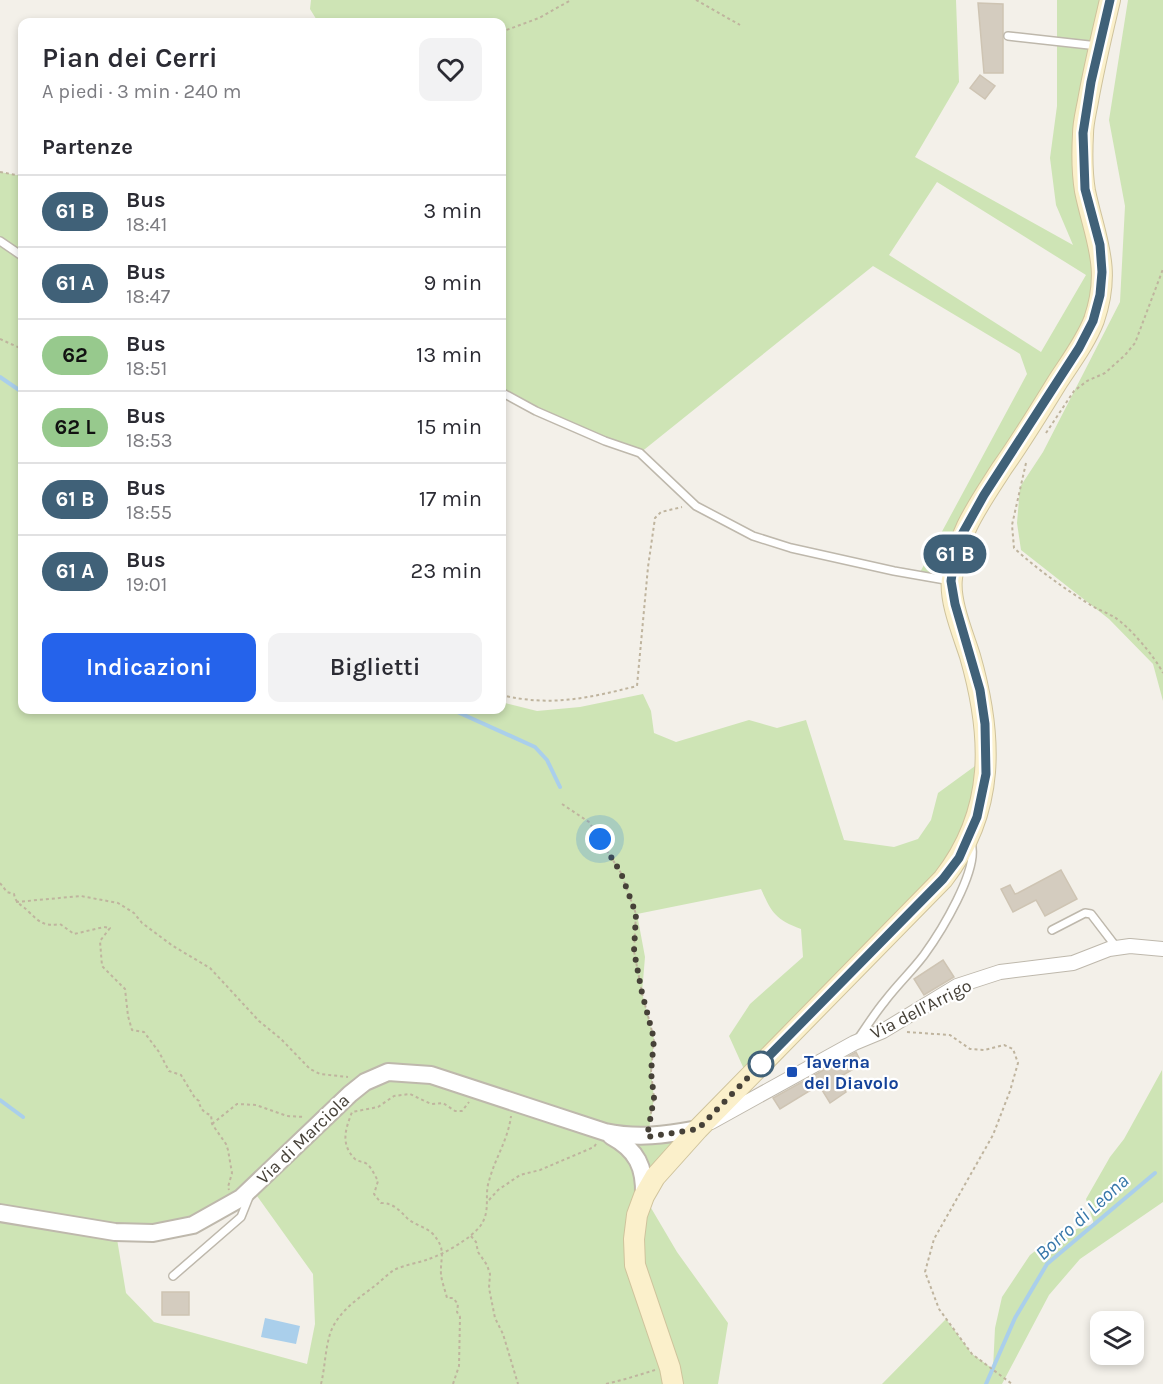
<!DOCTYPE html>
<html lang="it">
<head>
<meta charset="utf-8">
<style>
	body { margin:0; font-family:Karla,sans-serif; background:#f2f2f3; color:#2b2b33; height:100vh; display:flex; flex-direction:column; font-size:22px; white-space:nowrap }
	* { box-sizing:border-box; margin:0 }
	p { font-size:20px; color:#7c7c81 }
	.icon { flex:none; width:33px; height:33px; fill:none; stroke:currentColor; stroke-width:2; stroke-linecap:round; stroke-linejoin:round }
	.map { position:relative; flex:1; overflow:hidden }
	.drawer { position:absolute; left:18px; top:18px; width:488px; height:696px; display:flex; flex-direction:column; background:#fff; border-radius:12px; box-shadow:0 3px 9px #0003 }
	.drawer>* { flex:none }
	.badge { padding:0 12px; border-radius:20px; font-size:21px; line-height:39px }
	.fabs { position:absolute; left:1090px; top:1311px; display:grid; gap:12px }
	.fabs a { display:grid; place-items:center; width:54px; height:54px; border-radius:12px; background:#fff; box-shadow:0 3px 9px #0003; font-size:30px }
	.you { position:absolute; width:30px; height:30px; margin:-15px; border:4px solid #fff; border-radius:50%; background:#1a73e8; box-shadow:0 0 0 9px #1a73e833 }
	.map>.badge { position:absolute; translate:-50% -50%; box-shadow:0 0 0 3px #fff }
	h2 { padding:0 24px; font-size:22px; line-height:54px }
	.round { display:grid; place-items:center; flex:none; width:63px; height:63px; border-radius:12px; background:#f2f2f3 }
	.head { display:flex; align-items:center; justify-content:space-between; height:102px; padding:0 24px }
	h1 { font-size:28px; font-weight:600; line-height:45px }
	.button { display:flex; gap:12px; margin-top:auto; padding:12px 24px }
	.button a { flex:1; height:69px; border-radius:12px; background:#2563eb; color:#fff; font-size:24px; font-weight:600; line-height:69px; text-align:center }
	.button a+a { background:#f2f2f3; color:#2b2b33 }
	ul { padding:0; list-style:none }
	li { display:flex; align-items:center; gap:18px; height:72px; padding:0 24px; border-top:2px solid #e1e1e2 }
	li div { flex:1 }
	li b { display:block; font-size:22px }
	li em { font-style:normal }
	li .badge { min-width:66px; font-weight:700; text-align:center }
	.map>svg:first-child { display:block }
</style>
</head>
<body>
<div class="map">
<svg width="1163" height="1384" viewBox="0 0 1163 1384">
	<rect width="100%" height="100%" fill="#f3f0e9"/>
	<g fill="#cee4b5" fill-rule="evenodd">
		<path d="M311,0H956L959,82L915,157L1073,245L1056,205L1050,158L1057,106V0H1110L1082,133L1100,295L1004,465L951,581L918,576L1027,374L1020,354L873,266L640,453L605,441L501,391V22H318L310,9ZM937,182L1086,275L1041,352L889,255Z"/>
		<path d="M1128,0H1163V701L1153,664L1109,619L1021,550L1017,523L1020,487L1043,452L1120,302L1125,206L1109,120Z"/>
		<path d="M0,172L22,176V710H501V702L537,711L580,707L643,694L651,711L654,733L676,742L749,720L777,728L806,720L844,840L894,847L918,839L931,820L938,793L986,758L959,858L748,1078L729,1036L750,1004L803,957L801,929C775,919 772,913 761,889L637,914L645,957L642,993L654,1039L651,1072L654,1098L648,1136L698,1129L644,1196L677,1252L728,1323L718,1384H0ZM252,1189L313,1274L315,1324L307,1364L154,1322L126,1293L116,1233L193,1225Z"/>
		<path d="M1162,1070L1163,1202L1080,1259L1049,1295L1002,1384H882L946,1319L972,1354L993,1369L995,1328L1002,1297L1030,1255L1056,1235L1094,1224L1086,1199L1110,1157L1124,1139Z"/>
	</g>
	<path fill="#aacfeb" d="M265,1318L300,1326L296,1344L261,1337Z"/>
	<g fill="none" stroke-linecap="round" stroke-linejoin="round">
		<g stroke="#aacfeb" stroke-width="4">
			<path d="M0,377L22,392"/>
			<path d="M453,710L535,747L547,760L560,787"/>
			<path d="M0,1100L23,1117"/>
			<path d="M986,1384L1015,1318L1047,1264L1155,1173"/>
		</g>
	</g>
	<g fill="#d4ccbf" stroke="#cec4b3" stroke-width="1.5">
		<path d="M978,3L1003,4V73H984Z"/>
		<path d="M980,75L995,86L985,99L970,88Z"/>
		<path d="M1061,870L1077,899L1045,916L1036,900L1013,912L1001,889L1010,885L1015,894L1018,893Z"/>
		<path d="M943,960L954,977L924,995L914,979Z"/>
		<path d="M856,1052L862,1064L838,1078L846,1092L830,1103L819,1085L780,1109L773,1098Z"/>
		<rect x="162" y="1292" width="27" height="23"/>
	</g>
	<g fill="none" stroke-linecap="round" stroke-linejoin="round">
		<defs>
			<g id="service">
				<path d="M1008,36L1098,46"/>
				<path d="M0,241L22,256"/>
				<path d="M501,392L536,411L605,441L640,453L696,506L753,536L791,548L894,571L951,581"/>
				<path d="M1052,930L1085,913L1091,914L1117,948"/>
				<path d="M858,1039C867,1026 875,1013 885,1001C897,985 912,971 924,955C940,933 980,869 971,843"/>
				<path d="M173,1276L241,1217L249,1197"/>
			</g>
			<path id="minor" d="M711,1122L854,1043L883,1031L957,986L1000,972L1073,963L1109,949L1130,946L1163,949"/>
			<g id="tertiary">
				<path d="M611,1136C637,1150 645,1167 644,1196"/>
				<path d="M0,1213L115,1232L153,1233L193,1225L241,1198L350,1094L365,1082L388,1072L431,1075L605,1132C638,1139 665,1135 698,1129"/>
			</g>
			<path id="secondary" d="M673,1384L670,1368L635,1265L634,1239L637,1215L644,1196L655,1177L698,1129L943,879C996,811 993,736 970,656C963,634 949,601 952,578C956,535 979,504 1002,468C1022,440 1040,410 1058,381C1071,361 1086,341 1094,320C1112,268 1095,239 1085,191C1082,173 1082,152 1083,134C1083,123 1086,112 1088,101C1094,67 1102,34 1110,0"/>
		</defs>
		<use href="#service" stroke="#beb8ac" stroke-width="10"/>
		<use href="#minor" stroke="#beb8ac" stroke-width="16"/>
		<use href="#tertiary" stroke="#beb8ac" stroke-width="20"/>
		<use href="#secondary" stroke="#cfc39c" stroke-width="22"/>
		<g stroke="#bfb49e" stroke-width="2" stroke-dasharray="3 3" stroke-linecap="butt">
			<path d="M696,0L740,25"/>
			<path d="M501,32L539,18L571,0"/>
			<path d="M0,172L22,176"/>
			<path d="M0,339L22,349"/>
			<path d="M1046,433L1074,391L1087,381L1105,373L1125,355L1135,343L1163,269"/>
			<path d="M1026,463L1012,525L1014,548C1037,569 1062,587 1089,604C1096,609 1106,612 1114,617C1129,626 1155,657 1163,673"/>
			<path d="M501,695C552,707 588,698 637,686L648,567L655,518L661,512L682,507"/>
			<path d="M562,804L589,822L621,873L636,914L634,951L642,993L654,1039L651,1072L654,1098L649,1122"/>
			<path d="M0,883L7,892L14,894C16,905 23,905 29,912C39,922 45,927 60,924L74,934L104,927L110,928L100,941L102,966L125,989L128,1016L132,1030L144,1032L159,1052L169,1071L181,1075L195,1098L199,1101C200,1109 204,1113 211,1115L212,1124L226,1144L228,1150L232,1173L228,1187L229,1190"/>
			<path d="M16,902L81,896L118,903L134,913L142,923L173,946L210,968L259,1021L281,1039L310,1069L320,1074L348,1077"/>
			<path d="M907,1032L950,1035L970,1049L984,1050L1004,1045L1013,1049L1018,1063L1010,1091L993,1135L934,1239L925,1272L939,1309L972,1354L1012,1384"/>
			<path d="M212,1124L237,1104L256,1105L287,1116L305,1117"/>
			<path d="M489,1200L498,1190L520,1175L540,1170L594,1147L596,1144"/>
			<path d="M471,1236L476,1242L478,1252L487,1265L490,1274L489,1288L495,1318L503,1334L518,1384"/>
			<path d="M321,1384C325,1368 325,1350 330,1334C337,1312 359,1298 376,1285C382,1280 388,1274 394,1270C404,1265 418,1263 429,1259C444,1254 472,1238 481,1225C491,1210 484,1196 489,1181C495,1158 508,1140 511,1116"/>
			<path d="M453,1384L459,1366L460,1317L457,1312L458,1304L453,1298H447C445,1290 442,1282 441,1275C440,1257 447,1250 433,1234C426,1227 415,1225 408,1219C400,1211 394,1203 381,1203L374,1194L378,1181C375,1176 372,1168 367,1164C363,1161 357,1162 354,1158C340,1143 346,1128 352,1112L378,1107L394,1096L410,1094L431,1104L443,1103L455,1111H462L469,1102"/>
			<path d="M606,1384C623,1380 639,1375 655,1370"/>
		</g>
		<use href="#service" stroke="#fff" stroke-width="7"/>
		<use href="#minor" stroke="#fff" stroke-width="14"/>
		<use href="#tertiary" stroke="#fff" stroke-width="16"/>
		<use href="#secondary" stroke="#fbf0cb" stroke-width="20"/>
	</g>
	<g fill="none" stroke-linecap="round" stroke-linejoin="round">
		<defs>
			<path id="line" d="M761,1064L943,879L959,858L977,817L986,774L985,724L980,690L955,604L951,581L955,554L960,538L984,495L1079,348L1093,321L1100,295L1102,272L1100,245L1085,189L1083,133L1091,82L1110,0"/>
		</defs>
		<use href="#line" stroke="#fff" stroke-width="14"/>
		<use href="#line" stroke="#406178" stroke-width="9"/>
		<path stroke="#464138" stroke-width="6" stroke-dasharray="0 10.8" d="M600,839L621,873L636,914L634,951L642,993L654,1039L651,1072L654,1098L647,1137L698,1129L761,1064"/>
	</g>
	<circle fill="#fff" stroke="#406178" stroke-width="3" cx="761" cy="1064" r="12"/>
	<rect fill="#1a4fb4" stroke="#fff" stroke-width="2" x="786" y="1066" width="12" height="12" rx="3"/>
	<g text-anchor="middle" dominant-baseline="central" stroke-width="4.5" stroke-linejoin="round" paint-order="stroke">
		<g font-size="18" fill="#464138" stroke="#fff">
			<text transform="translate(921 1009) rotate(-27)">Via dell'Arrigo</text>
			<text transform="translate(303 1139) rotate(-44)">Via di Marciola</text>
		</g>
		<g font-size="18" font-weight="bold" fill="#164399" stroke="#fff" text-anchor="start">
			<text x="804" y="1062">Taverna<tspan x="804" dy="21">del Diavolo</tspan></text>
		</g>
		<g font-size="20" font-style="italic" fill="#3978aa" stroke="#fff">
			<text transform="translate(1082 1217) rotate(-42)">Borro di Leona</text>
		</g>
	</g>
</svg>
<div class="fabs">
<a><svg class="icon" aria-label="layers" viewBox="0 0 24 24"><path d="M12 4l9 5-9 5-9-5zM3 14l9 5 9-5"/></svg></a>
</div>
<div class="you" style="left:600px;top:839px"></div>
<b class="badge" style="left:955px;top:554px;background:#406178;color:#fff">61 B</b>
<section class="drawer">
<div class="head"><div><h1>Pian dei Cerri</h1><p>A piedi · 3 min · 240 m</p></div><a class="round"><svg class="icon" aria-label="heart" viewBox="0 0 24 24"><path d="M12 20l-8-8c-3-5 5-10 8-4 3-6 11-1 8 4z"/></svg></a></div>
<h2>Partenze</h2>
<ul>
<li><span class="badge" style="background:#406178;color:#fff">61 B</span><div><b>Bus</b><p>18:41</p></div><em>3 min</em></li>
<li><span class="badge" style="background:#406178;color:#fff">61 A</span><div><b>Bus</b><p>18:47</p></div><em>9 min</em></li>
<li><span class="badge" style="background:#97c98d;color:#111">62</span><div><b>Bus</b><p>18:51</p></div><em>13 min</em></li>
<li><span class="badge" style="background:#97c98d;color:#111">62 L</span><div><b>Bus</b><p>18:53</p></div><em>15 min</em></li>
<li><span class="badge" style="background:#406178;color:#fff">61 B</span><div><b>Bus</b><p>18:55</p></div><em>17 min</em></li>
<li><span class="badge" style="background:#406178;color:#fff">61 A</span><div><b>Bus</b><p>19:01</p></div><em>23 min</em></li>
</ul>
<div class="button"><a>Indicazioni</a><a>Biglietti</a></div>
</section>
</div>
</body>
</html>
